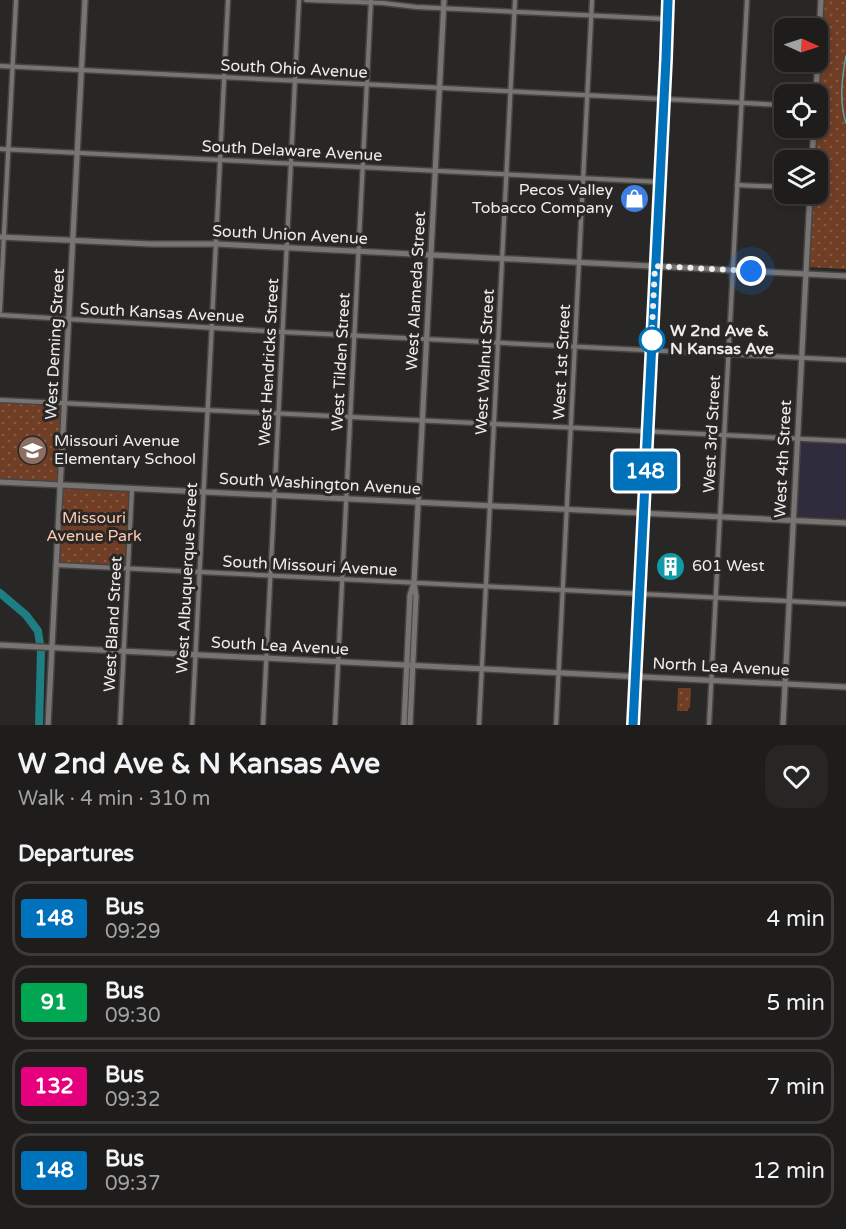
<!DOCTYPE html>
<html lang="en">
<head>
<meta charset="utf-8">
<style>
	body { margin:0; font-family:"Varela Round",sans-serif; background:#272625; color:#f1f3f6; height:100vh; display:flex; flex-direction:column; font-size:22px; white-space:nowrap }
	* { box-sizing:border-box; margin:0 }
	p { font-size:20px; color:#a1a2a3 }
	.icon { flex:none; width:33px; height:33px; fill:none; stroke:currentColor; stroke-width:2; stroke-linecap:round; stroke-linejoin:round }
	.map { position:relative; height:725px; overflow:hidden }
	.drawer { display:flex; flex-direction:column; background:#1f1d1c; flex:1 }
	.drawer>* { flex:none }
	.badge { padding:0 12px; border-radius:4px; font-size:21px; line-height:39px }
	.needle { width:39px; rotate:93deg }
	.fabs { position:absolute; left:774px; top:18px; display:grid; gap:12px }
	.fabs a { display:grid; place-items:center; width:54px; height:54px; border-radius:12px; background:#1f1d1c; box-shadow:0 3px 9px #0003,0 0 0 2px #3c3b3b; font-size:30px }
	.you { position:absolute; width:30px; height:30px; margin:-15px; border:4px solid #fff; border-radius:50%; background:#1a73e8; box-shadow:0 0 0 9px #1a73e833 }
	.map>.badge { position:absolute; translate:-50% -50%; box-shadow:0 0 0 3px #fff }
	h2 { padding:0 18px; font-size:22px; line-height:54px }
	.round { display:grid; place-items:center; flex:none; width:63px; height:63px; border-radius:18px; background:#272625 }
	.summary { display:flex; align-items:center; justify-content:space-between; height:102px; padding:0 18px }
	h1 { font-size:28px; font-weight:800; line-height:45px }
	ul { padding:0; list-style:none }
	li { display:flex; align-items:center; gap:18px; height:75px; margin:0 12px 9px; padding:0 6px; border:3px solid #3c3b3b; border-radius:18px }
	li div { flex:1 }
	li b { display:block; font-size:22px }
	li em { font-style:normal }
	li .badge { min-width:66px; font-weight:700; text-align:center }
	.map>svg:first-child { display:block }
</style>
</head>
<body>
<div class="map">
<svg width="846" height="725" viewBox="0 0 846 725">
	<defs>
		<pattern id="park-dots" width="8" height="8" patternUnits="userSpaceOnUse" patternTransform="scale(1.5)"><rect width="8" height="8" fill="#703d25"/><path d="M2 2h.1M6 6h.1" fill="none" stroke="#855945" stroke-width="1.8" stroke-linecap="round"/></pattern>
	</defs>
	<rect width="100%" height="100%" fill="#292725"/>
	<path fill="#2f2c3d" d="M797,439L846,441V523L794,521Z"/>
	<g fill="url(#park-dots)">
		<path d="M821,0H846V269L807,267L810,194H818V160H812L814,128H818Z"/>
		<path d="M0,400L61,406L63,403L59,483L0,480Z"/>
		<path d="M61,485L132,488L128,569L57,565Z"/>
		<path d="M678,688H691L690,707L687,711H677Z"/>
	</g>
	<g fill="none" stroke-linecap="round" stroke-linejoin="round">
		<path stroke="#5da0a2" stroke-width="1.5" d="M846,56C842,78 839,101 846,123"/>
		<path stroke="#1e7f83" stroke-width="8" d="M0,593L26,615L38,631L41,651L39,725"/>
		<defs>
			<g id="street">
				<path d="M306,0L383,3L416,7L667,19"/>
				<path d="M0,66L784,105"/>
				<path d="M0,149L660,182"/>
				<path d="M737,185L784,187"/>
				<path d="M0,311L16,0"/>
				<path d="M0,315L283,332L846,360"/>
				<path d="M0,400L846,441"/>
				<path d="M57,565L846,604"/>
				<path d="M120,725L132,488"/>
				<path d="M192,725L228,0"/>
				<path d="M263,725L299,0"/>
				<path d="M335,725L371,0"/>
				<path d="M479,725L515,0"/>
				<path d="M556,725L592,0"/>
				<path d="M709,725L747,0"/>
			</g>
			<g id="secondary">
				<path d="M816,94L821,0"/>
				<path d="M812,160L814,128"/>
				<path d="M0,237L151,244H216L846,276"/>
				<path d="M0,482L846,523"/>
				<path d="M0,645L846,687"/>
				<path d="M48,725L85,0"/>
				<path d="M404,725L410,595L414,583"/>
				<path d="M410,725L416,596L414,583L444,0"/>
				<path d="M783,725L810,194"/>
			</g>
			<path id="primary" d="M633,725L666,59L667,0"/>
		</defs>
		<use href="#street" stroke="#474544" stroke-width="7"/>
		<use href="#secondary" stroke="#474544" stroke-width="8"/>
		<use href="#primary" stroke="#474544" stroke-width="8"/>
		<use href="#street" stroke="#777472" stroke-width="4"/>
		<use href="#secondary" stroke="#777472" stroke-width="5"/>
		<use href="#primary" stroke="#7ba5be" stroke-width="5"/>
	</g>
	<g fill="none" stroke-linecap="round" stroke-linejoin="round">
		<defs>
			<path id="line" d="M633,725L666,59L668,0"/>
		</defs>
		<use href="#line" stroke="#fff" stroke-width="14"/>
		<use href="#line" stroke="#0072bc" stroke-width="9"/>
		<path stroke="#efedec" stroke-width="6" stroke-dasharray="0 10.8" d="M652,340L651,350L655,266L751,271"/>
	</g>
	<defs>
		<symbol id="shop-disc" viewBox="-11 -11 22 22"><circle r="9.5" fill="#3f7fe0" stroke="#292725"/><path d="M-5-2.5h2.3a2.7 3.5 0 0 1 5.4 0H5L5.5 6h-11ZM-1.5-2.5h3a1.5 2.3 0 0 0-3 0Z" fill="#fff"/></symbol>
		<symbol id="school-disc" viewBox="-11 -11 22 22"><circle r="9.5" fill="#8d6e63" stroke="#292725"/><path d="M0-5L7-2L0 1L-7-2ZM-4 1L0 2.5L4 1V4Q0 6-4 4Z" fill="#fff"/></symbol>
		<symbol id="building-disc" viewBox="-11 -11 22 22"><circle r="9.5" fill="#0f9aa8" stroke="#292725"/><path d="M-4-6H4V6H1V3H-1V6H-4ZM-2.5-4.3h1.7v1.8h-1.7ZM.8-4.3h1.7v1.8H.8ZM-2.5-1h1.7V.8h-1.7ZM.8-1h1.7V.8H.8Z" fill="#fff"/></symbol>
	</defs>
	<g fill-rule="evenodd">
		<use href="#shop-disc" x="618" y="182" width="33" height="33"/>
		<use href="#school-disc" x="16" y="434" width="33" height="33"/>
		<use href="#building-disc" x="654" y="550" width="33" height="33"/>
	</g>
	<circle fill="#fff" stroke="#0072bc" stroke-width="3" cx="652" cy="340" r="12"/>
	<g text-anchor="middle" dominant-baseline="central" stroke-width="6" stroke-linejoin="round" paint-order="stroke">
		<g font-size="16" fill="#efedec" stroke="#292725">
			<text transform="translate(294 69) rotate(3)">South Ohio Avenue</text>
			<text transform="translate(292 151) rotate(3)">South Delaware Avenue</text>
			<text transform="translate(290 235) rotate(3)">South Union Avenue</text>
			<text transform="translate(416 291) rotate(-87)">West Alameda Street</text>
			<text transform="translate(162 313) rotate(3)">South Kansas Avenue</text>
			<text transform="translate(55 344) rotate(-87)">West Deming Street</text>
			<text transform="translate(269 362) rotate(-87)">West Hendricks Street</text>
			<text transform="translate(341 362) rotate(-87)">West Tilden Street</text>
			<text transform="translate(485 362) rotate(-87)">West Walnut Street</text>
			<text transform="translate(562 362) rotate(-87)">West 1st Street</text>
			<text transform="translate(712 434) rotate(-87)">West 3rd Street</text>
			<text transform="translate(783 459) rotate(-87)">West 4th Street</text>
			<text transform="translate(320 484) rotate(3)">South Washington Avenue</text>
			<text transform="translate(310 566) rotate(3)">South Missouri Avenue</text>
			<text transform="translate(187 578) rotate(-87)">West Albuquerque Street</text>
			<text transform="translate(113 624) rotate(-87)">West Bland Street</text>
			<text transform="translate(280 646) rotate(3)">South Lea Avenue</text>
			<text transform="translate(721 667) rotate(3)">North Lea Avenue</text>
		</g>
		<g font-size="16" fill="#efedec" stroke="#292725" text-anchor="start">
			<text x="613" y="190" text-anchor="end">Pecos Valley<tspan x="613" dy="18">Tobacco Company</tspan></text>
			<text x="54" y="441">Missouri Avenue<tspan x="54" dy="18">Elementary School</tspan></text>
			<text x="692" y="566">601 West</text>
		</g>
		<g font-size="16" font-weight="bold" fill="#efedec" stroke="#292725" text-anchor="start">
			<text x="670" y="331">W 2nd Ave &amp;<tspan x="670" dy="18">N Kansas Ave</tspan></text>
		</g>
		<g font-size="16" fill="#fecab1" stroke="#292725">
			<text x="94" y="518">Missouri<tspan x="94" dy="18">Avenue Park</tspan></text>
		</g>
	</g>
</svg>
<div class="fabs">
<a><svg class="needle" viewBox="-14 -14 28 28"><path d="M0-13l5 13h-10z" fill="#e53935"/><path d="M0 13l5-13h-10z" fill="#a1a2a3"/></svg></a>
<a><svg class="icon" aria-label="locate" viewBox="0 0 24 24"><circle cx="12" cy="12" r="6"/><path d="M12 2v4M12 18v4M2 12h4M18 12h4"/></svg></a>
<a><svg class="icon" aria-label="layers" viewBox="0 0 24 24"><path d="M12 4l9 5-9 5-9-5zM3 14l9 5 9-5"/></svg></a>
</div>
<div class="you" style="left:751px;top:271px"></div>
<b class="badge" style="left:645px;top:471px;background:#0072bc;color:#fff">148</b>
</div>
<section class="drawer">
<div class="summary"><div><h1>W 2nd Ave &amp; N Kansas Ave</h1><p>Walk · 4 min · 310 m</p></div><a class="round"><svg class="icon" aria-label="heart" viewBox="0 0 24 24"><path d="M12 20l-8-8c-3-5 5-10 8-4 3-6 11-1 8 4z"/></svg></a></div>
<h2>Departures</h2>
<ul>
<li><span class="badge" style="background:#0072bc;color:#fff">148</span><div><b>Bus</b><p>09:29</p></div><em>4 min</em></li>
<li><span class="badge" style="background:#00a651;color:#fff">91</span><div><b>Bus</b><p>09:30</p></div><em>5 min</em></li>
<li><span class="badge" style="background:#e6007e;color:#fff">132</span><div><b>Bus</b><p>09:32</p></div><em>7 min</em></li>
<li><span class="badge" style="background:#0072bc;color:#fff">148</span><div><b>Bus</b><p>09:37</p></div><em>12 min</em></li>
</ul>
</section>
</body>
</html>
